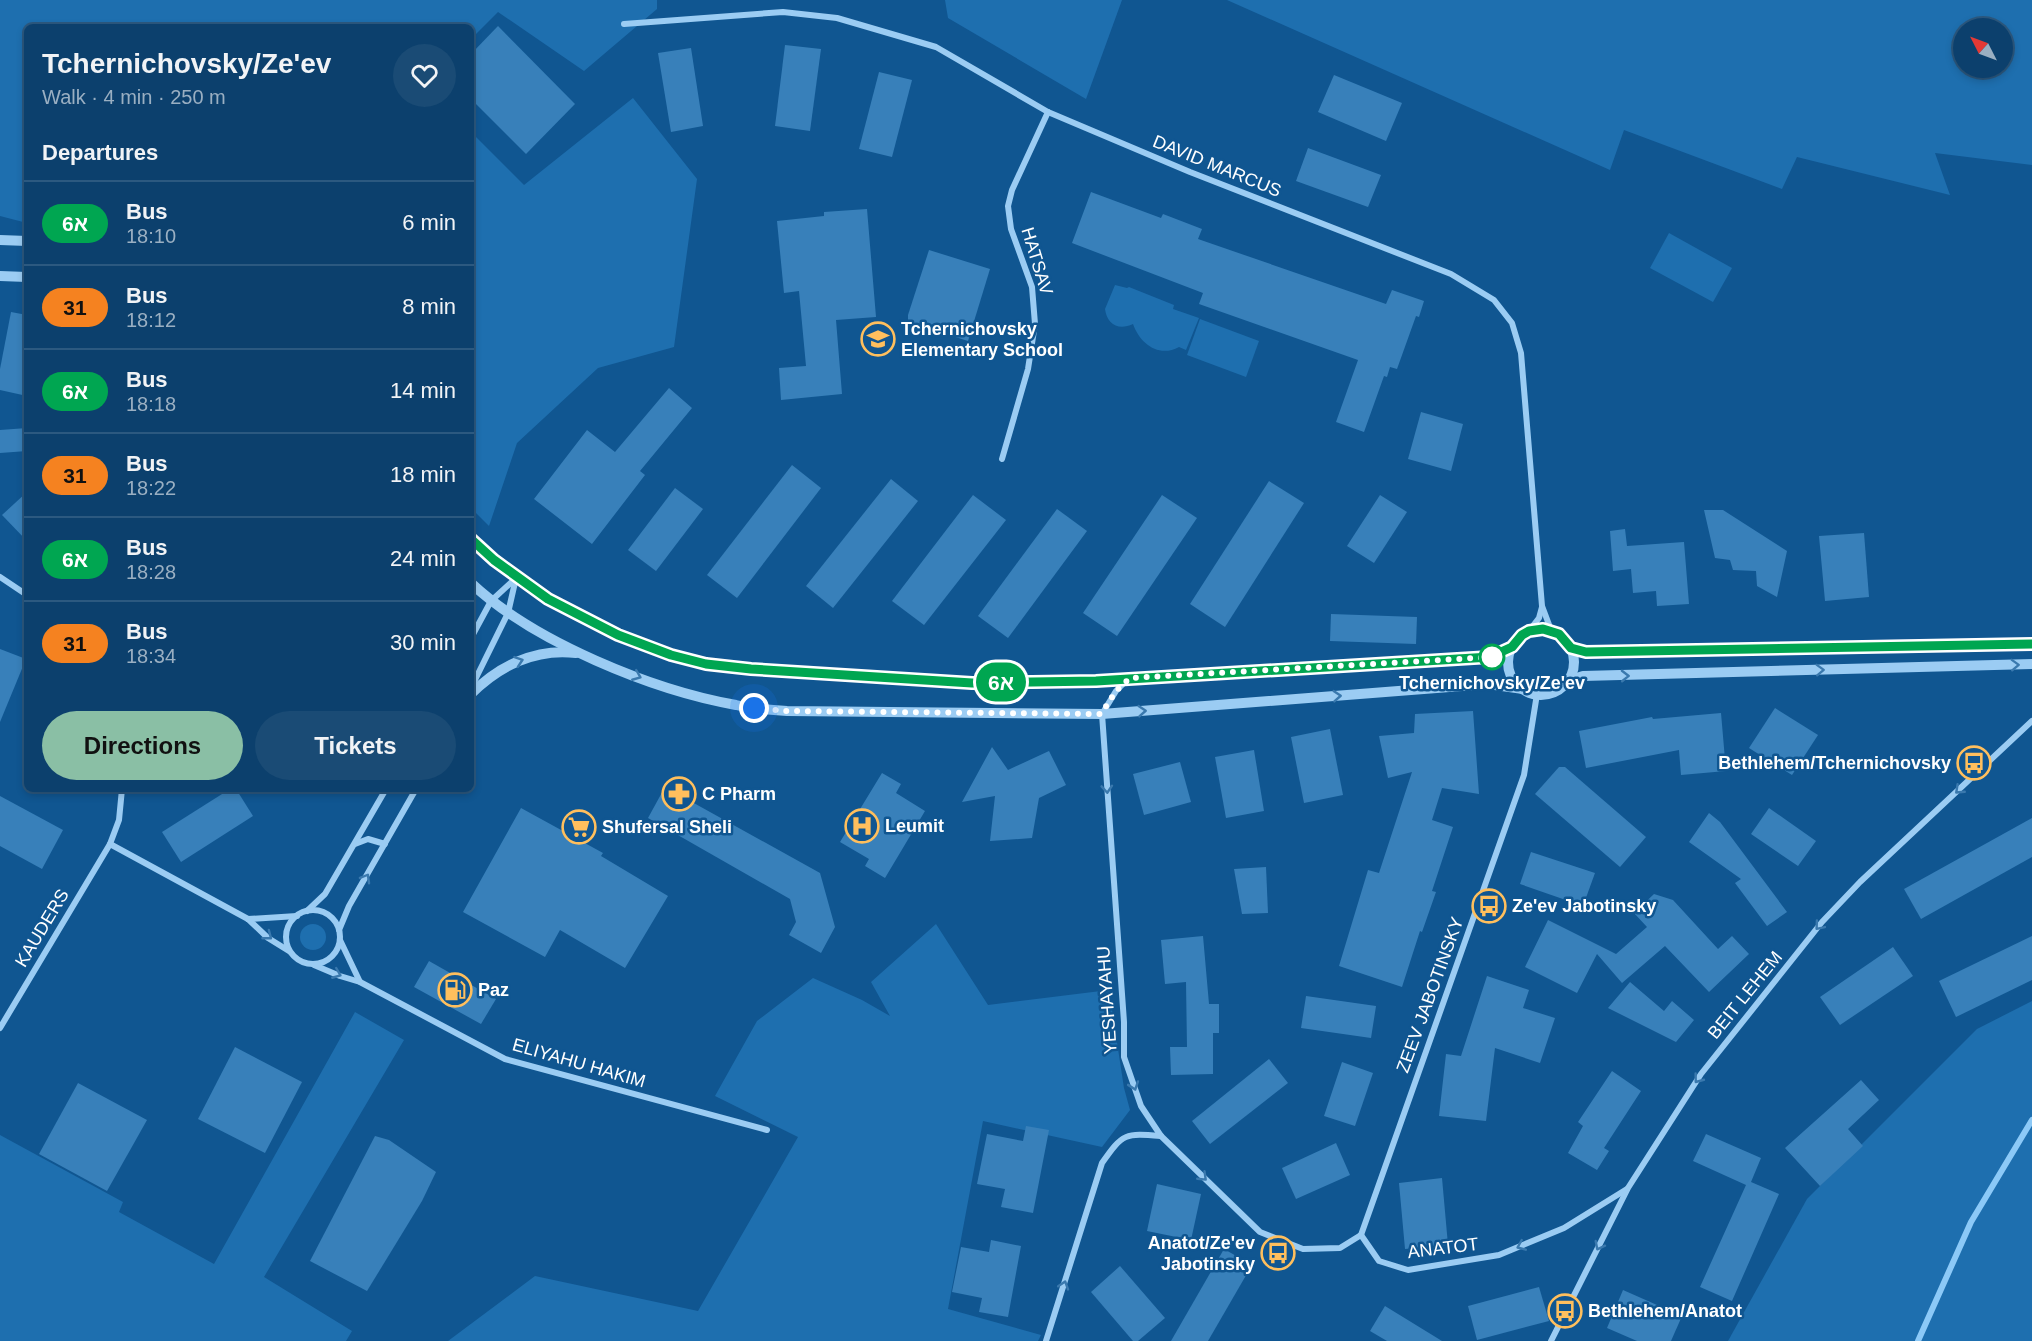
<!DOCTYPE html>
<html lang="en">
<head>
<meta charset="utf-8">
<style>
	body { margin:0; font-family:Helvetica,Heebo,sans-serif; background:#1a4b75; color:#f1f3f6; height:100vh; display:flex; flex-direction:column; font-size:22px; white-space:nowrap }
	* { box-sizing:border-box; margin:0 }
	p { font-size:20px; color:#9aafc2 }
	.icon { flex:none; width:33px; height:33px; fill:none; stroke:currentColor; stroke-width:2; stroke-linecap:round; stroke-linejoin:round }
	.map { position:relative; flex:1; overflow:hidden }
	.sheet { position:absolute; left:24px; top:24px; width:450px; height:768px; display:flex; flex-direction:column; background:#0c406d; border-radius:9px; box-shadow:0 3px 9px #0003,0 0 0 2px #2c5980 }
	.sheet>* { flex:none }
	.badge { padding:0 12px; border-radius:20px; font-size:21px; line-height:39px }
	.needle { width:39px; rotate:312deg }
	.tools { position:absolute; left:1953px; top:18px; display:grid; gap:12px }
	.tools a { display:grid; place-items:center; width:60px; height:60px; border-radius:50%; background:#0c406d; box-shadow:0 3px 9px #0003,0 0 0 2px #2c5980; font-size:30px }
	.you { position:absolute; width:30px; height:30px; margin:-15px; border:4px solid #fff; border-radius:50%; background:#1a73e8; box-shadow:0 0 0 9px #1a73e833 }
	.map>.badge { position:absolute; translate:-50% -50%; box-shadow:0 0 0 3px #fff }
	h2 { padding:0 18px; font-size:22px; line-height:54px }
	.round { display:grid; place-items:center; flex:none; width:63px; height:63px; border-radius:32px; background:#1a4b75 }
	.overview { display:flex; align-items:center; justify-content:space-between; height:102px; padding:0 18px }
	h1 { font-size:28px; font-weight:600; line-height:45px }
	.primary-button { display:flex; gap:12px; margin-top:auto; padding:12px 18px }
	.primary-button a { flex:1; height:69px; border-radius:36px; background:#8abfa5; color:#111; font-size:24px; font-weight:600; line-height:69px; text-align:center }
	.primary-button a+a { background:#1a4b75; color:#f1f3f6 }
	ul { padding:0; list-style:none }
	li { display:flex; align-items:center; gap:18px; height:84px; padding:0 18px; border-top:2px solid #2c5980 }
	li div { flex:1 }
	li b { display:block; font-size:22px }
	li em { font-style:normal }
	li .badge { min-width:66px; font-weight:700; text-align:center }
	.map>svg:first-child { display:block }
</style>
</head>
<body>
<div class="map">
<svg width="2032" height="1341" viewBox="0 0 2032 1341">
	<rect width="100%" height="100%" fill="#105691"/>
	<g fill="#1e6faf" fill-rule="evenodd">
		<path d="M0,0H657V9L584,71L498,12L471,39V27H27V223L0,216Z"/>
		<path d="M945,0H1122L1086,99L948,18Z"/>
		<path d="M1227,0H2032V165L1935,153L1950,195L1797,157L1782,189L1624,130L1610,170ZM1964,28H2002V68H1964Z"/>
		<path d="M633,98L697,179L674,347L598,368L517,443L489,526L471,508V132L524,185Z"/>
		<path d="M1669,233L1732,268L1713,302L1650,268Z"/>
		<path d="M1115,285L1127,288L1129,287L1174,305L1173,309L1199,318L1186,350L1179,347C1159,358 1140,344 1133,324C1118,331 1107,324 1105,309Z"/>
		<path d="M1200,319L1259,341L1246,377L1187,355Z"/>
		<circle cx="313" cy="937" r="13"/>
		<path d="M936,924L988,1005L1109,990L1124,1088L1130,1110L1102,1147L983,1121L948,1309L1041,1335L1038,1341H448L535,1276L698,1311L798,1137L715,1096L757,1021L813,978L862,1000L890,1016L871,982Z"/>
		<path d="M2032,1001V1341H1728L1807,1199L1977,1029Z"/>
		<path d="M355,1012L404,1040L264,1277L352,1331L346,1341H0V1135L123,1202L119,1212L214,1264Z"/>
	</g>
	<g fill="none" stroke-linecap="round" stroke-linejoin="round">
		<path stroke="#8cc9f7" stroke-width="6" d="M1918,1341L1971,1222L2032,1120"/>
	</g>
	<g fill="#3880ba">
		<path d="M498,26L575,104L526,154L471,99V54Z"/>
		<path d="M785,45L821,49L810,131L775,126Z"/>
		<path d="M691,48L703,126L671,132L658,53Z"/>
		<path d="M879,72L912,80L892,157L859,149Z"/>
		<path d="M1334,75L1402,103L1386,141L1318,112Z"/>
		<path d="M1308,148L1381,175L1368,207L1296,181Z"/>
		<path d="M1091,192L1161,218L1163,214L1202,229L1198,239L1386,304L1392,290L1424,301L1419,317L1416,316L1397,369L1390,367L1387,377L1384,376L1364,432L1336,422L1358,360L1199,304L1203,293L1072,243Z"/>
		<path d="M867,209L876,317L836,320L842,394L781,400L779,368L806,366L799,291L784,293L777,221L824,216V212Z"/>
		<path d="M929,250L990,269L968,341L908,322V315Z"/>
		<path d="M11,312L27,315V396L0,390V369Z"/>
		<path d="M669,388L692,408L640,471L645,475L592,544L534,499L587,430L615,452Z"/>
		<path d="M1421,412L1463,424L1451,471L1408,459Z"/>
		<path d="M27,428V451L0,453V430Z"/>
		<path d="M792,465L821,488L737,598L707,575Z"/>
		<path d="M891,479L918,501L833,608L806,586Z"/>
		<path d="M1269,481L1304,503L1225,627L1190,604Z"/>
		<path d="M675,488L703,509L656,571L628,550Z"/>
		<path d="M27,492V541L2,515Z"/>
		<path d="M973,495L1006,520L924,625L892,601Z"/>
		<path d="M1162,495L1197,518L1117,636L1083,613Z"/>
		<path d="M1380,495L1407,512L1374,563L1347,546Z"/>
		<path d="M1057,509L1087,531L1008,638L978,616Z"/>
		<path d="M1704,510H1723L1787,551L1777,597L1757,586L1756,571L1733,570L1730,560L1715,558Z"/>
		<path d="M1625,529L1627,546L1684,542L1689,604L1657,606L1656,591L1633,593L1631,569L1613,571L1610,531Z"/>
		<path d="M1864,533L1869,597L1825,601L1819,536Z"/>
		<path d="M1331,614L1417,617L1416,644L1330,641Z"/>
		<path d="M0,649L26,659L0,722Z"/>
		<path d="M1775,708L1818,735L1792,775L1749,748Z"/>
		<path d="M1473,711L1479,794L1442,788L1432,820L1453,827L1432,891L1436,892L1422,932L1420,931L1402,987L1339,966L1368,870L1379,873L1412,772L1388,778L1379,736L1414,733L1415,714Z"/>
		<path d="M1721,713L1726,771L1681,775L1679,750L1586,768L1579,731L1652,717L1653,719Z"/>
		<path d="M1330,729L1343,795L1304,803L1291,737Z"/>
		<path d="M992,747L1008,770L1049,751L1066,785L1039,798L1032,838L990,841L995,796L962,802Z"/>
		<path d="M1254,750L1264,811L1226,818L1215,757Z"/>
		<path d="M1180,762L1191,802L1144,815L1133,774Z"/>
		<path d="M1559,767H1565L1646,837L1620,867L1535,794Z"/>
		<path d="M882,773L901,784L896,793L925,811L885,878L865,866L869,859L840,842Z"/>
		<path d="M665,787L820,873L835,927L821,953L789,935L796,922L790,899L648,818Z"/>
		<path d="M230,789H236L253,816L181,862L162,832Z"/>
		<path d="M0,796L63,830L42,869L0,846Z"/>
		<path d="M521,808L603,853L601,856L668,896L625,968L560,930L545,957L463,912Z"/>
		<path d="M1769,808L1816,841L1798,866L1751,834Z"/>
		<path d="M1709,813L1720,822L1787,912L1767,926L1735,883L1741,879L1689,842Z"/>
		<path d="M2032,818V857L1921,919L1904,889Z"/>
		<path d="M1531,852L1595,873L1583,906L1520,884Z"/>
		<path d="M1266,867L1268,913L1242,914L1234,869Z"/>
		<path d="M1654,894L1673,900L1718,949L1732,936L1749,954L1709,992L1665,946L1622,983L1597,954L1577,993L1525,967L1548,920L1616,954L1647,927L1634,913Z"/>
		<path d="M1203,936L1209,1004H1219V1033H1213V1074L1171,1075L1170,1047H1187L1186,982L1165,984L1161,940Z"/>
		<path d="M2032,936V980L1956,1017L1939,981Z"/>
		<path d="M1893,947L1913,976L1840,1025L1820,997Z"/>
		<path d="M429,961L496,999L481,1024L414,987Z"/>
		<path d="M1487,976L1529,990L1523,1008L1555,1018L1540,1063L1495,1048L1486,1121L1439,1116L1446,1054L1461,1056Z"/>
		<path d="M1630,982L1664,1011L1672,1001L1694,1020L1676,1042L1608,1008Z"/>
		<path d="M1306,996L1376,1006L1371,1038L1301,1028Z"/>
		<path d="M235,1047L302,1082L265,1153L198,1119Z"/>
		<path d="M1269,1059L1288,1083L1210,1144L1192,1121Z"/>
		<path d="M1342,1062L1373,1073L1355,1126L1324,1116Z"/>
		<path d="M1612,1071L1641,1091L1604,1148L1609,1151L1597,1170L1568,1153L1583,1126L1578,1122Z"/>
		<path d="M1861,1080L1879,1100L1848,1129L1863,1146L1820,1186L1785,1148Z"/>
		<path d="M78,1083L147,1120L107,1191L39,1154Z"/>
		<path d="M1026,1126L1049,1130L1033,1213L1001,1207L1005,1189L977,1184L987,1134L1023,1141Z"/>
		<path d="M1706,1134L1761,1158L1751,1182L1779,1194L1732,1301L1700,1287L1746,1185L1693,1161Z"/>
		<path d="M375,1136L389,1140L436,1172L422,1201L367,1291L310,1261Z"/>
		<path d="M1336,1143L1350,1175L1296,1199L1282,1168Z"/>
		<path d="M1442,1178L1448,1245L1405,1249L1399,1183Z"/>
		<path d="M1157,1184L1201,1194L1191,1240L1147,1231Z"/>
		<path d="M991,1240L1021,1246L1008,1317L979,1312L982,1298L952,1292L961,1247L989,1252Z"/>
		<path d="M1224,1249L1252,1265L1208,1341H1171Z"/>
		<path d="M1120,1266L1165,1318L1138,1341H1133L1091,1292Z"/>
		<path d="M1539,1287L1549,1321L1477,1340L1468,1306Z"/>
		<path d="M1623,1290L1682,1316L1671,1341H1637L1607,1328Z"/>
		<path d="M1385,1306L1442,1341H1387L1370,1331Z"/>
	</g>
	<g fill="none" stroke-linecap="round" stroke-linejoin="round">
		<g stroke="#9bccf3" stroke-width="6">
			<path d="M624,24L783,12L837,18L936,47L1048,112L1190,172L1451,274L1494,300L1512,323L1521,353L1542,606L1551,630"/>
			<path d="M1002,459L1028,369L1035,324L1032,287L1011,229L1008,206L1012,190L1048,112"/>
			<path d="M0,577L27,595"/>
			<path d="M1529,631L1539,618L1542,607"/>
			<path d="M471,638L491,601L516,578"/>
			<path d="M1126,681L1116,691L1102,714L1124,1022V1057L1141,1106L1161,1136L1260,1232L1303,1249L1340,1248L1361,1235"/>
			<path d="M471,688L508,613L516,578"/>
			<path d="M110,844L248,919L268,938L289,951"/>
			<path d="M355,844L368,839L385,844"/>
			<circle cx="313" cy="937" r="27"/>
			<path d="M307,911L325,894L386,789"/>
			<path d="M248,919L297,916"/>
			<path d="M339,930L349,906L416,789"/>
			<path d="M340,940L360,982"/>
			<path d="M314,965L340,976L360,982L505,1059L767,1130"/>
			<path d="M0,1028L110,844L119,820L122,789"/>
			<path d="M1361,1235L1524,775L1537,694"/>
			<path d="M1361,1235L1379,1261L1408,1270L1499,1255L1564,1228L1627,1189"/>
			<path d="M1046,1341L1102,1163C1123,1133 1125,1133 1161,1136"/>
			<path d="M1551,1341L1628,1188L1701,1074L1822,922L1860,882L2032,721"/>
		</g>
		<g stroke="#9bccf3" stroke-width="10">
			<path d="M0,240L27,241"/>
			<path d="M0,276L27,277"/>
			<path d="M471,539L494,560L548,599L618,635L671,655L706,664L751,669L972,683L1096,681L1490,657L1512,647"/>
			<path d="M471,583C534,642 652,690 736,705C753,709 770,710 787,711L1102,714L1488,684L1523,689"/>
			<circle cx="1541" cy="662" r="33"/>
			<path d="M1571,648L1586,652L1605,653L2032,644"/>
			<path d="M1567,681L1583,676L2032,664"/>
			<path d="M471,694C499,666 535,648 576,653"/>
		</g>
	</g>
	<defs><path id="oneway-chevron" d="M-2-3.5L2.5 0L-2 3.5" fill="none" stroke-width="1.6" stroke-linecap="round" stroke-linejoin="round" transform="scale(1.5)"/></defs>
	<g stroke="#3a79ae">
		<use href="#oneway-chevron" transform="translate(519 661) rotate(-19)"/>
		<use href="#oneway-chevron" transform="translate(2015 665) rotate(-2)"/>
		<use href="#oneway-chevron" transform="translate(1820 670) rotate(-2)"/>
		<use href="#oneway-chevron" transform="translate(637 676) rotate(22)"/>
		<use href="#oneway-chevron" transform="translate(1625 676) rotate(-1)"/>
		<use href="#oneway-chevron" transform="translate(1337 696) rotate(-4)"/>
		<use href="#oneway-chevron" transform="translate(1142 711) rotate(-4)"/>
		<use href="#oneway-chevron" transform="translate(1107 789) rotate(86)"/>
		<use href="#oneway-chevron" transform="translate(1959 790) rotate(137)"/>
		<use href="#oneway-chevron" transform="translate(366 878) rotate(-60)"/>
		<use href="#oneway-chevron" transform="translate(1819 926) rotate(130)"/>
		<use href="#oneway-chevron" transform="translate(268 936) rotate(38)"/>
		<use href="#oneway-chevron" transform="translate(337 974) rotate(22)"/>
		<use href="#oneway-chevron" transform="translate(1698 1079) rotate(127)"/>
		<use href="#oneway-chevron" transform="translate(1134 1086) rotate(71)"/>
		<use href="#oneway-chevron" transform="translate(1203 1177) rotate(44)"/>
		<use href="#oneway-chevron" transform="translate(1521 1246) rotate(157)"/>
		<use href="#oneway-chevron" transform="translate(1599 1246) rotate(117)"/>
		<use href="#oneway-chevron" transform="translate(1064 1285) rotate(-72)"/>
	</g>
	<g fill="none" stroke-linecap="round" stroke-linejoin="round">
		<defs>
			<path id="line" d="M471,539L494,560L548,599L618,635L671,655L706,664L751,669L972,683L1096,681L1490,657L1512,647L1522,635L1529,631L1543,629L1559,634L1571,648L1586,652L2032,644"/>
		</defs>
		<use href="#line" stroke="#fff" stroke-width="14"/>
		<use href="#line" stroke="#00a651" stroke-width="9"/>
		<path stroke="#fff" stroke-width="6" stroke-dasharray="0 10.8" d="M754,708L787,711L1101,714L1116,691L1130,678L1492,657"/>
	</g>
	<defs>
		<symbol id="school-ring" viewBox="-11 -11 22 22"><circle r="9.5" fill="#105691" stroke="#ffbf5d" stroke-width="1.5"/><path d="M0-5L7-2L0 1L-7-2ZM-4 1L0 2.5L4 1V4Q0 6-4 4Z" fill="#ffbf5d"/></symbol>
		<symbol id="bus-ring" viewBox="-11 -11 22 22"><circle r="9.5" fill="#105691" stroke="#ffbf5d" stroke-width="1.5"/><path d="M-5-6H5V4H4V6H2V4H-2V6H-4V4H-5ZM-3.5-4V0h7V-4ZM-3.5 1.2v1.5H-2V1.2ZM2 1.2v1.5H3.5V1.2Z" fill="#ffbf5d"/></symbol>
		<symbol id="pharmacy-ring" viewBox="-11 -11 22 22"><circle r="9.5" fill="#105691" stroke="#ffbf5d" stroke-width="1.5"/><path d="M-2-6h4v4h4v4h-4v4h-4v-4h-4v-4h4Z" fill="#ffbf5d"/></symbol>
		<symbol id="hospital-ring" viewBox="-11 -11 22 22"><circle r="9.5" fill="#105691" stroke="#ffbf5d" stroke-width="1.5"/><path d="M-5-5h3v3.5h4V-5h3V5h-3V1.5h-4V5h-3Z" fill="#ffbf5d"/></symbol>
		<symbol id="supermarket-ring" viewBox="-11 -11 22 22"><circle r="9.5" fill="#105691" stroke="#ffbf5d" stroke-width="1.5"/><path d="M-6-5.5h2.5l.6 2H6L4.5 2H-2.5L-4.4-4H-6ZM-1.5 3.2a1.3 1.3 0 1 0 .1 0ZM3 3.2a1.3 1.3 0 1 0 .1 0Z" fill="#ffbf5d"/></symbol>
		<symbol id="fuel-ring" viewBox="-11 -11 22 22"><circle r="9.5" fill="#105691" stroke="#ffbf5d" stroke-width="1.5"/><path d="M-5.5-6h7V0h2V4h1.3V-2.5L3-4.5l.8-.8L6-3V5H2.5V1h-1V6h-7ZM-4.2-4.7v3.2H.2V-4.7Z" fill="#ffbf5d"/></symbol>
	</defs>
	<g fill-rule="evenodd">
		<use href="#school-ring" x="859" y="320" width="38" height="38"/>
		<use href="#bus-ring" x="1955" y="744" width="38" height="38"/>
		<use href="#pharmacy-ring" x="660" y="775" width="38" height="38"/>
		<use href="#hospital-ring" x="843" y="807" width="38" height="38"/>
		<use href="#supermarket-ring" x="560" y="808" width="38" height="38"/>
		<use href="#bus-ring" x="1470" y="887" width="38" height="38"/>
		<use href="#fuel-ring" x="436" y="971" width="38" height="38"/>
		<use href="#bus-ring" x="1259" y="1234" width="38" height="38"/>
		<use href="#bus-ring" x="1546" y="1292" width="38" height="38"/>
	</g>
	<circle fill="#fff" stroke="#00a651" stroke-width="3" cx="1492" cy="657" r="12"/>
	<g text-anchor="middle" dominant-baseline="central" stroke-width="5" stroke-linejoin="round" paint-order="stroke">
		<g font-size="18" fill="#fff" stroke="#105691">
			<text transform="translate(1217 166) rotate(22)">DAVID MARCUS</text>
			<text transform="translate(1037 261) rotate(73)">HATSAV</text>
			<text transform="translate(42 928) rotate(-59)">KAUDERS</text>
			<text transform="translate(1430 995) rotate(-70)">ZEEV JABOTINSKY</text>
			<text transform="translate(1745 995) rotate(-51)">BEIT LEHEM</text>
			<text transform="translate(1107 1000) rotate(-94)">YESHAYAHU</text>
			<text transform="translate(579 1063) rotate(16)">ELIYAHU HAKIM</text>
			<text transform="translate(1443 1248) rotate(-7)">ANATOT</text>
		</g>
		<g font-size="18" font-weight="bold" fill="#fff" stroke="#105691" text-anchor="start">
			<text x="901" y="329">Tchernichovsky<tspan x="901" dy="21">Elementary School</tspan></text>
			<text x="1951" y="763" text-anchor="end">Bethlehem/Tchernichovsky</text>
			<text x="702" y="794">C Pharm</text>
			<text x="885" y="826">Leumit</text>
			<text x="602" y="827">Shufersal Sheli</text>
			<text x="1512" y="906">Ze'ev Jabotinsky</text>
			<text x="478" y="990">Paz</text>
			<text x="1255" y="1243" text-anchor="end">Anatot/Ze'ev<tspan x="1255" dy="21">Jabotinsky</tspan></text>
			<text x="1588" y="1311">Bethlehem/Anatot</text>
		</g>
		<g font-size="18" font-weight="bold" fill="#fff" stroke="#105691">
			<text x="1492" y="683">Tchernichovsky/Ze'ev</text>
		</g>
	</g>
</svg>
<div class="tools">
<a><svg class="needle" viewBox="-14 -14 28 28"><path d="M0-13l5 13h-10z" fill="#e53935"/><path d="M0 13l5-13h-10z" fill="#9aafc2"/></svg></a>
</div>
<div class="you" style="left:754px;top:708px"></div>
<b class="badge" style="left:1001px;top:682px;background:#00a651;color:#fff">6א</b>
<section class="sheet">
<div class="overview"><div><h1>Tchernichovsky/Ze'ev</h1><p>Walk · 4 min · 250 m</p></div><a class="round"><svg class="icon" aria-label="heart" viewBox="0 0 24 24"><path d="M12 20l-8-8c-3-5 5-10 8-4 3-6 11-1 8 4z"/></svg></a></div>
<h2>Departures</h2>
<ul>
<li><span class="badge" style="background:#00a651;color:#fff">6א</span><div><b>Bus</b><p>18:10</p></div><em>6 min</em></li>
<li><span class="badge" style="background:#f58220;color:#111">31</span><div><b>Bus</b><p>18:12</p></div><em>8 min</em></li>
<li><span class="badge" style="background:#00a651;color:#fff">6א</span><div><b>Bus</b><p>18:18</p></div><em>14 min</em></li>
<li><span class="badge" style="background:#f58220;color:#111">31</span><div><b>Bus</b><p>18:22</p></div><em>18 min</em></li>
<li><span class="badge" style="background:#00a651;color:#fff">6א</span><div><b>Bus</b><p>18:28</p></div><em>24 min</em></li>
<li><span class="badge" style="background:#f58220;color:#111">31</span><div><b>Bus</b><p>18:34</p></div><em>30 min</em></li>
</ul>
<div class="primary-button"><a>Directions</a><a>Tickets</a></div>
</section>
</div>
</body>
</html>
